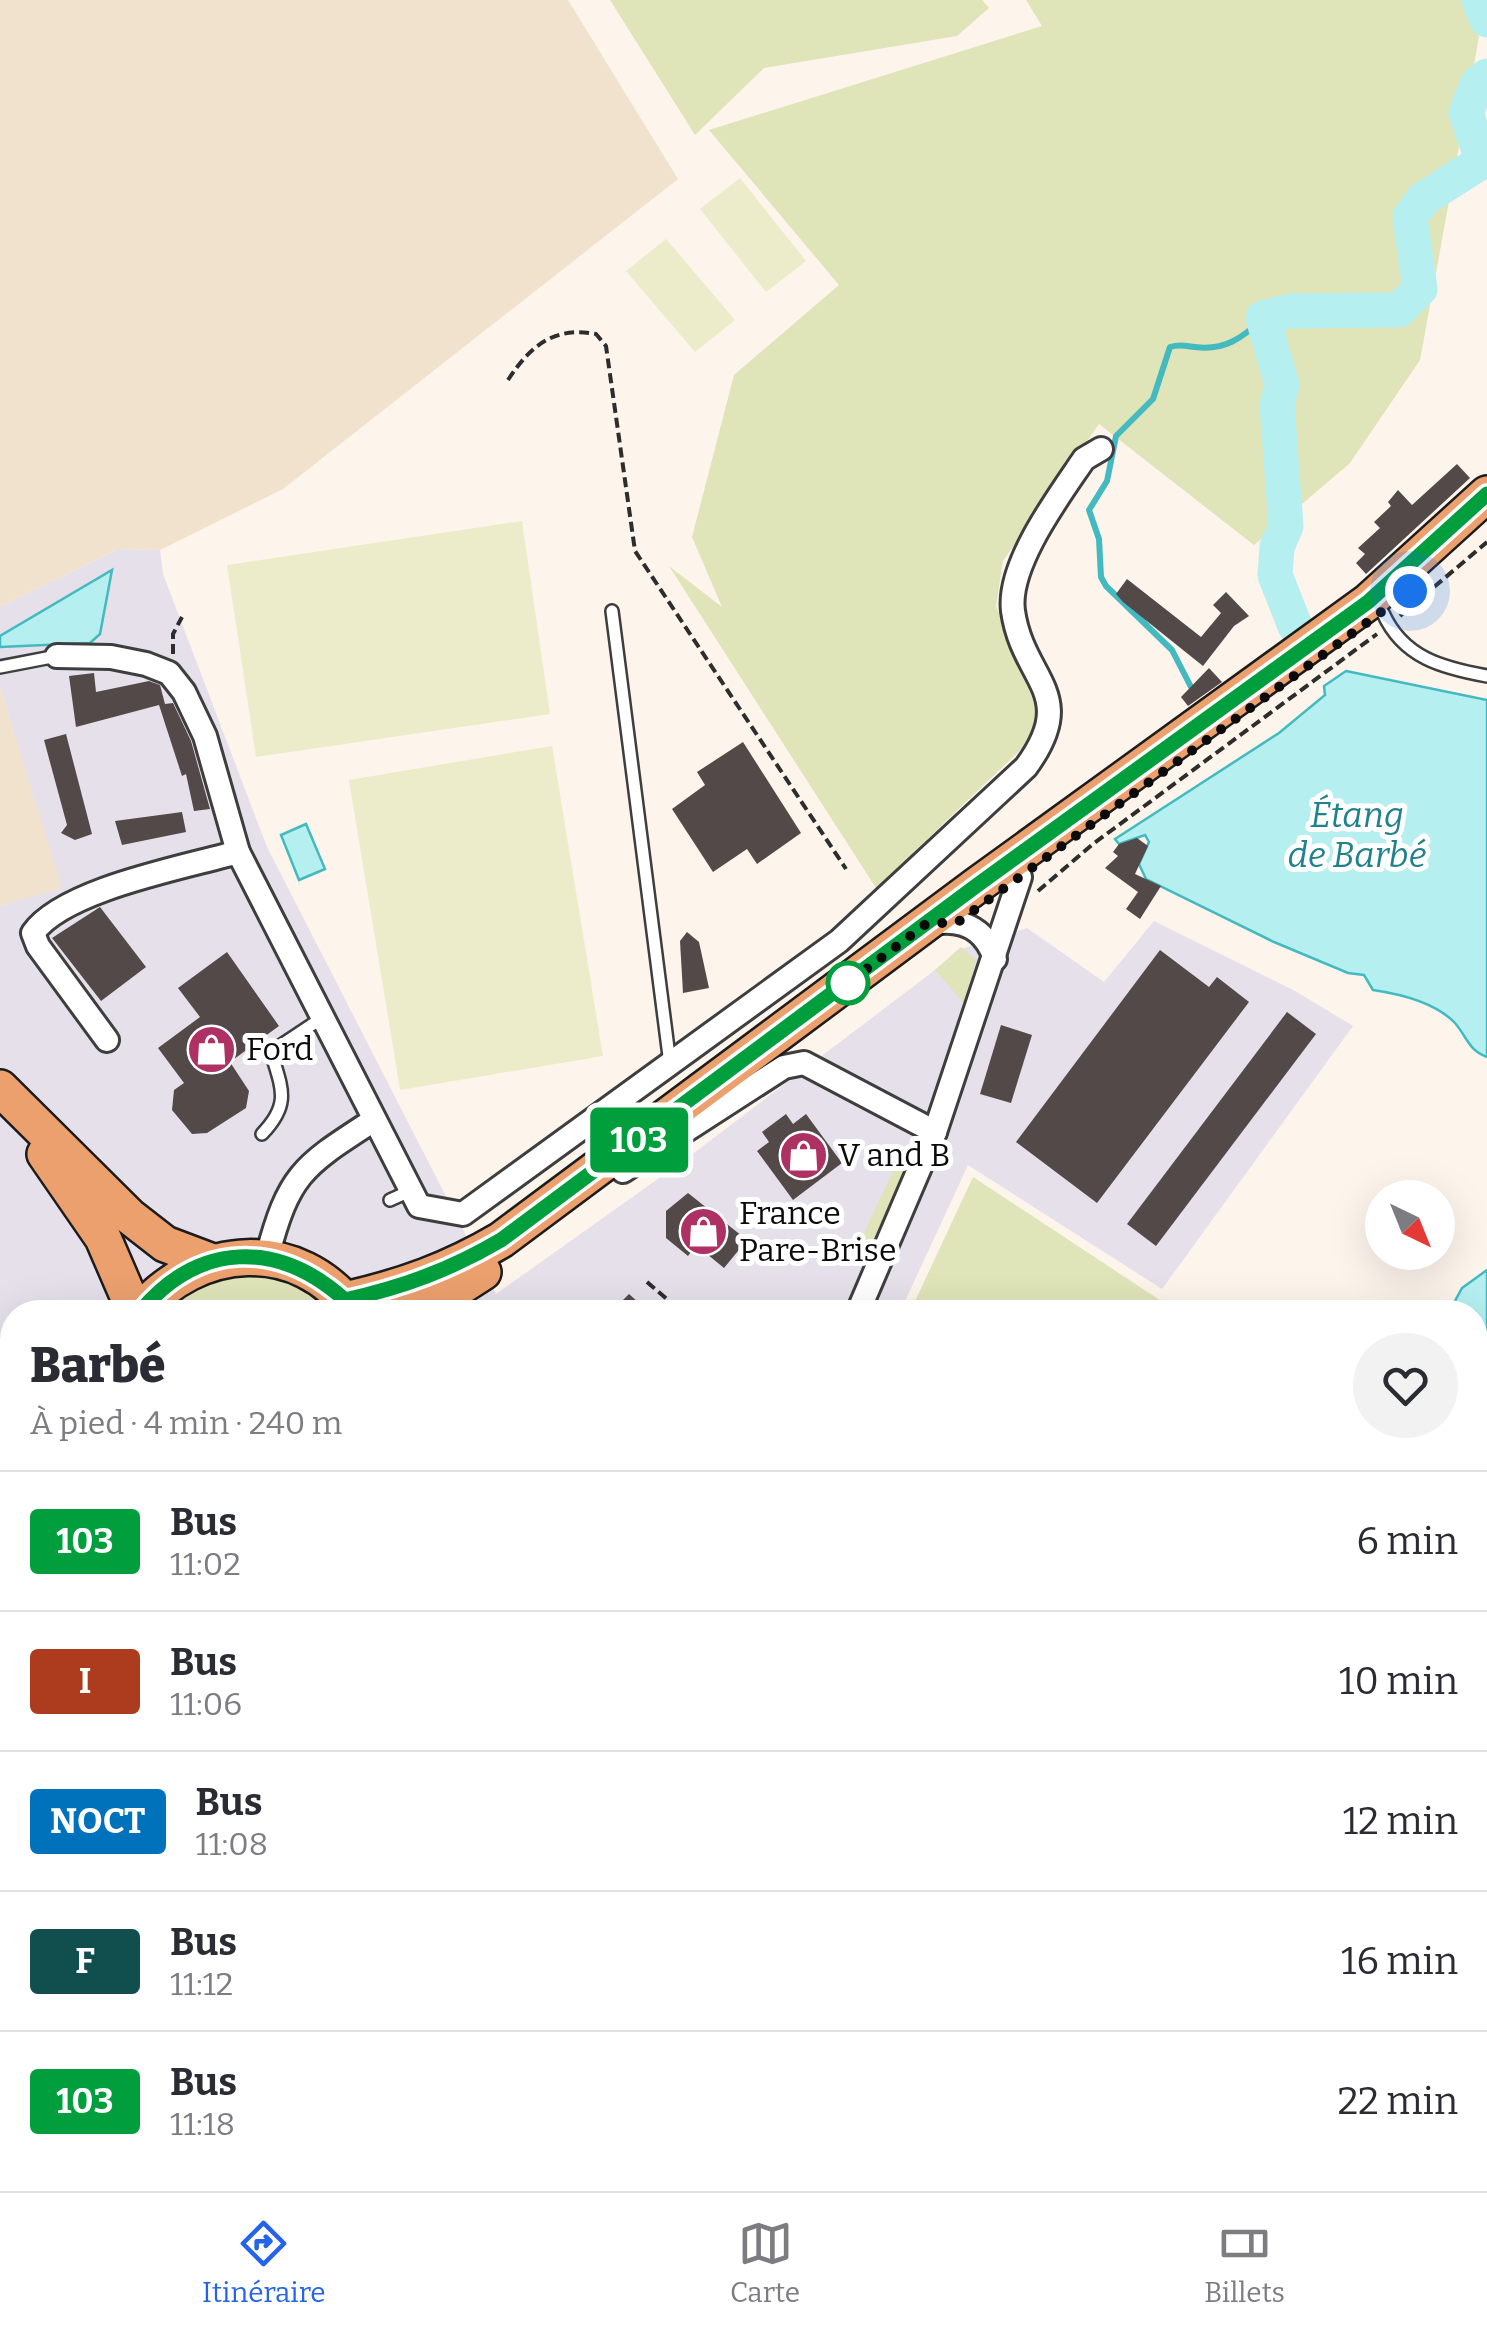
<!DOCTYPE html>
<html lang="fr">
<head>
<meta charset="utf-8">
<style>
	body { margin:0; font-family:Bitter,serif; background:#f2f2f3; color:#2b2b33; height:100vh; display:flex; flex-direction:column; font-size:38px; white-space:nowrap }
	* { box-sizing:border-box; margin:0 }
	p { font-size:32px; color:#7c7c81 }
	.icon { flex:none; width:55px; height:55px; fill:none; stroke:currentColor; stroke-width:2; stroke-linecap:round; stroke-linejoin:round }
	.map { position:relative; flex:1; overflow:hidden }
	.details { position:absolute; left:0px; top:1300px; width:1488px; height:892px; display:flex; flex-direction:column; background:#fff; border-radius:40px 40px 0 0; box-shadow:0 10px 40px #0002 }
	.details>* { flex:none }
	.badge { padding:0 20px; border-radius:8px; font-size:35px; line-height:65px }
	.needle { width:65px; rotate:137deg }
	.buttons { position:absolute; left:1365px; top:1180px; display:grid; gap:20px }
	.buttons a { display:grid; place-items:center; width:90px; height:90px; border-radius:50%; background:#fff; box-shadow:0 10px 40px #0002; font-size:50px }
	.you { position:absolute; width:50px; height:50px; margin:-25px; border:8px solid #fff; border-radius:50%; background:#1a73e8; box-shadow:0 0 0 15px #1a73e833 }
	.map>.badge { position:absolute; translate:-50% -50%; box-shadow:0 0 0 5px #fff }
	.round { display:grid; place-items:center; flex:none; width:105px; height:105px; border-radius:52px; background:#f2f2f3 }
	.summary { display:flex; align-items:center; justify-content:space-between; height:170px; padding:0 30px }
	h1 { font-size:48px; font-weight:800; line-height:75px }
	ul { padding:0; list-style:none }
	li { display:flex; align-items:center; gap:30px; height:140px; padding:0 30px; border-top:2px solid #e1e1e2 }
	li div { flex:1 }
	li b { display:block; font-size:38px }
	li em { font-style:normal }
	li .badge { min-width:110px; font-weight:700; text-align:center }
	.dock { display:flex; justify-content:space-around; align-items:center; height:140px; border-top:2px solid #e1e1e2; background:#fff; font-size:28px; color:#7c7c81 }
	.dock a { display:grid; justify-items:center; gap:5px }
	.dock .selected { color:#2563eb }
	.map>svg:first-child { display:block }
</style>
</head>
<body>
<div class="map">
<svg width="1487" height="2191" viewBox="0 0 1487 2191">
	<rect width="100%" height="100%" fill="#fdf4ec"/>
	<path fill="#e5e0ea" d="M118,549L160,550L163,574L267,847L496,1294L686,1159L964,948L1027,928L1104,982L1154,921L1295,991L1353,1026L1162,1289L968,1165L900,1312H12V2180H324L318,2191H0V906L61,887L0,687V607Z"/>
	<g fill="#f1e2ce">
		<path d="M0,0H568L678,179L283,489L160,550L118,549L0,607Z"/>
		<path d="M0,687L62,888L0,906Z"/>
	</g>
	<g fill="#dfe4b9">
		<path d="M610,0H982L989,8L957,36L764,68L695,135Z"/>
		<path d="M1026,0H1464L1479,37L1420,360L1350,463L1254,545L1099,424L1003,561L996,606L1041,720L1037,734L876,888L669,566L722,607L692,537L734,375L839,285L709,130L1042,26Z"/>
		<path d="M961,947L976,960L964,1003L935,970Z"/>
		<path d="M902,1152L913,1158L873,1256L855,1258L843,1243L857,1248Z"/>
		<path d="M973,1177L1178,1312H910Z"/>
		<path d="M236,1275C273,1276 308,1282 333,1312H167L204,1284Z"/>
		<path d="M1487,1581V1812L1475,1810V1591Z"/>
		<path d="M1487,1830V2191H1087L1096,2180H1475V1838Z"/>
	</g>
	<g fill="#ececca">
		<path d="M740,178L806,261L766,292L700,209Z"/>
		<path d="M666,239L735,320L695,352L626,271Z"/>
		<path d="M522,521L550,714L256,757L227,565Z"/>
		<path d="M552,746L603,1056L400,1090L349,780Z"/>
	</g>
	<g fill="#b5eff0" stroke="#43bac0" stroke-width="2.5">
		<path d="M112,570L100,634L90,643L0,647V636Z"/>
		<path d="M1346,671L1487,700V1057C1469,1051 1467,1037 1455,1023C1435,1002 1400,994 1373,990L1364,975L1348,973L1274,942L1146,879L1139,864L1149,842L1145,835L1119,844L1115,839L1279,733L1325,695L1324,686Z"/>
		<path d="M306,824L325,869L299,880L281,835Z"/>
		<path d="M1487,1270V1554L1475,1564V1312H1449L1462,1288Z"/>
	</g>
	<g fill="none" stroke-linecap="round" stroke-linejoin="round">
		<path stroke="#43bac0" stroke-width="6" d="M1191,687L1172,650L1106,586L1101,577L1099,539L1089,510L1107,481L1116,436L1153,399L1170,347C1180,344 1185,346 1195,347C1224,351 1243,338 1263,318"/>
		<g stroke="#b5eff0" stroke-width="35">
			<path d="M1479,0L1487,20"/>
			<path d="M1295,626L1275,575L1277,547L1286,526L1277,405L1282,385L1263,318L1290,311L1399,310L1420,289L1410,217L1423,199L1478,164L1480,154L1466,113L1478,83L1487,76"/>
		</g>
	</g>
	<g fill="#534949">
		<path d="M1457,464L1470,478L1366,574L1356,563L1365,554L1358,548L1380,528L1374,522L1391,506L1388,502L1398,490L1412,505Z"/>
		<path d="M1127,579L1201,637L1221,613L1213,605L1226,592L1249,616L1234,626L1203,666L1123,602L1116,594Z"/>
		<path d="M1209,668L1222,682L1188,706L1181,697Z"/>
		<path d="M94,673L96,692L149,681L160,685L165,704L173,703L191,741L210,809L194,811L186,774L182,776L159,705L76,727L69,676Z"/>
		<path d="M66,734L92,834L75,840L61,833L67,825L44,740Z"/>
		<path d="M743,742L801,833L757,864L747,849L713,872L672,809L705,785L697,772Z"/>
		<path d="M182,812L186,832L122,845L115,821Z"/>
		<path d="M1137,838L1148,846L1135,874L1161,886L1140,919L1126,909L1138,892L1105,868L1118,856L1113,852L1119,844Z"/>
		<path d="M100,907L146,967L101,1001L52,938Z"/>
		<path d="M687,932L699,942L709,988L683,993L680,941Z"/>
		<path d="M1160,950L1209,987L1217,977L1249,1002L1097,1203L1016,1142Z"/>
		<path d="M227,952L279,1026L230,1062L249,1091L246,1108L207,1133L192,1134L172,1110L174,1090L184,1083L158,1048L200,1017L178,988Z"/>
		<path d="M1287,1012L1316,1034L1156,1246L1127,1224Z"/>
		<path d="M1001,1025L1032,1035L1011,1103L980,1094Z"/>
		<path d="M786,1114L793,1124L806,1114L842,1163L793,1200L757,1151L769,1142L762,1132Z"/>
		<path d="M688,1193L747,1240L724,1268L696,1245L688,1256L666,1238V1211Z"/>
		<path d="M629,1294L649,1312H611Z"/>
	</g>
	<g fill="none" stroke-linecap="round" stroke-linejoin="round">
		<defs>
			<g id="service">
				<path d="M612,611L670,1064"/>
				<path d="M1383,613C1403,658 1443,668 1487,676"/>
				<path d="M0,667L57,656"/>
				<path d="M262,1134C291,1104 282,1089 271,1052L325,1016"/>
				<path d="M390,1200L410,1191"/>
				<path d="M287,2180L305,2191"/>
			</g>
			<g id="minor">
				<path d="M57,656L111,657L146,664L169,673L184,692L205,736L238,852L419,1206L463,1214L839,941L1026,767C1080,693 1023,681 1013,611C1007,565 1059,496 1084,459L1101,449"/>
				<path d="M928,924C959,917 985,927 995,959"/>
				<path d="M107,1040L38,946L33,933C64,889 186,867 238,852"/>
				<path d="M623,1171L784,1067L804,1063L935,1132"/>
				<path d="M267,1257C289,1173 303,1166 374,1120"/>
				<path d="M858,1312L935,1132L1020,877"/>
				<path d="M0,1398H12"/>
			</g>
			<path id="secondary" d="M356,2191L362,2180"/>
			<g id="primary">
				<path d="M0,1088L129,1216L165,1244L210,1261"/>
				<path d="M45,1154L103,1238L135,1312"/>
				<path d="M345,1300C403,1287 450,1270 501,1240L976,886L1368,602L1487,494"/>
				<path d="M140,1312C196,1244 299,1235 354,1312"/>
				<path d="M421,1312L483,1272"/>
				<path d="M0,1593L12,1581"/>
				<path d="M935,2180L941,2191"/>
				<path d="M973,2180L979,2191"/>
			</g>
		</defs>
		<use href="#service" stroke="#3e3e3e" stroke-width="16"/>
		<use href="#minor" stroke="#3e3e3e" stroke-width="28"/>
		<use href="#secondary" stroke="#2d2d2d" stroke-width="38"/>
		<use href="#primary" stroke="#1c1c1c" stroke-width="40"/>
		<g stroke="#2d2d2d" stroke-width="4" stroke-dasharray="10 5" stroke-linecap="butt">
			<path d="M508,380C530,346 554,326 596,334L606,346L635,551L846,869"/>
			<path d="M1400,616L1487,542"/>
			<path d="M173,654V634L182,617"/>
			<path d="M1038,891L1093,844L1377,634"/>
			<path d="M647,1282L682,1312"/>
			<path d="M1035,2180L1040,2191"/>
		</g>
		<use href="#service" stroke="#fff" stroke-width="11"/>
		<use href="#minor" stroke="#fff" stroke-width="22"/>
		<use href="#secondary" stroke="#f7d5ad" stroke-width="32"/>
		<use href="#primary" stroke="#eba06e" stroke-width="35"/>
	</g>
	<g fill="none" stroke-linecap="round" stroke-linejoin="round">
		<defs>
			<path id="line" d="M140,1312C199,1241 278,1240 345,1300C403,1287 450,1270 501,1240L976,886L1368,602L1487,494"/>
		</defs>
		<use href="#line" stroke="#fff" stroke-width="22"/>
		<use href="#line" stroke="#009e3d" stroke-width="15"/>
		<path stroke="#0b0b0b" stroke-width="10" stroke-dasharray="0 18" d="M848,983L836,992L926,924L958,922L1410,591"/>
	</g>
	<defs>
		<symbol id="shop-disc" viewBox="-11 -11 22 22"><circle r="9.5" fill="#ae3163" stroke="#fff"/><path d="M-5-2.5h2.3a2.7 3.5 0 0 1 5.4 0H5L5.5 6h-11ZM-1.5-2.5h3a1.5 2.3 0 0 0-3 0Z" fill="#fff"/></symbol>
	</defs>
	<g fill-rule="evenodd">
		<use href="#shop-disc" x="184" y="1022" width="55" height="55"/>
		<use href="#shop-disc" x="776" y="1128" width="55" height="55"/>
		<use href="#shop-disc" x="676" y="1204" width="55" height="55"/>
	</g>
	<circle fill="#fff" stroke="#009e3d" stroke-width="5" cx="848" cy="983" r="20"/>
	<g text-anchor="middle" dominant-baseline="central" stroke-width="10" stroke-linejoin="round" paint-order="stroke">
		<g font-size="32" fill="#0b0b0b" stroke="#fff" text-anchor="start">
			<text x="246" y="1049">Ford</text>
			<text x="838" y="1155">V and B</text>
			<text x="739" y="1213">France<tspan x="739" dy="37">Pare-Brise</tspan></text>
		</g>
		<g font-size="35" font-style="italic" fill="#20828b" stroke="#fff">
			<text x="1357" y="815">Étang<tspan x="1357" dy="40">de Barbé</tspan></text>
		</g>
	</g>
</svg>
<div class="buttons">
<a><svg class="needle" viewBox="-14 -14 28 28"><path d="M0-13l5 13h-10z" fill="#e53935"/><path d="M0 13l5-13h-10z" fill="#7c7c81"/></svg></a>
</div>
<div class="you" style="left:1410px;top:591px"></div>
<b class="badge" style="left:639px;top:1140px;background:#009e3d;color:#fff">103</b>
<section class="details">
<div class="summary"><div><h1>Barbé</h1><p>À pied · 4 min · 240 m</p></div><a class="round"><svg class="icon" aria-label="heart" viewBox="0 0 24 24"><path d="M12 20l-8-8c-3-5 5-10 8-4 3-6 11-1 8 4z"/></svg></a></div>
<ul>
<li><span class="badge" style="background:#009e3d;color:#fff">103</span><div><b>Bus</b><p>11:02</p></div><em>6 min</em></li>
<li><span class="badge" style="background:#ad3c1e;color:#fff">I</span><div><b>Bus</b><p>11:06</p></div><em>10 min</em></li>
<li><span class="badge" style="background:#0072bc;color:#fff">NOCT</span><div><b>Bus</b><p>11:08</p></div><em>12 min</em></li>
<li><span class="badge" style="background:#104f4d;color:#fff">F</span><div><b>Bus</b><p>11:12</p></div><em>16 min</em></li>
<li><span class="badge" style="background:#009e3d;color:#fff">103</span><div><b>Bus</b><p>11:18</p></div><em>22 min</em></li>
</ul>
</section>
</div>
<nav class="dock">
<a class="selected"><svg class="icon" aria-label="directions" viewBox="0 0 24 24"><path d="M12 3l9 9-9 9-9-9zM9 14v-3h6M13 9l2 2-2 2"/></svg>Itinéraire</a>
<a><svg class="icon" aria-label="map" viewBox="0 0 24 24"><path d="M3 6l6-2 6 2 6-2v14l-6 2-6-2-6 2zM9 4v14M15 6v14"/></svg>Carte</a>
<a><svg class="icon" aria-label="tickets" viewBox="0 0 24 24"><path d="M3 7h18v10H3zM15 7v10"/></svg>Billets</a>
</nav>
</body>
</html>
